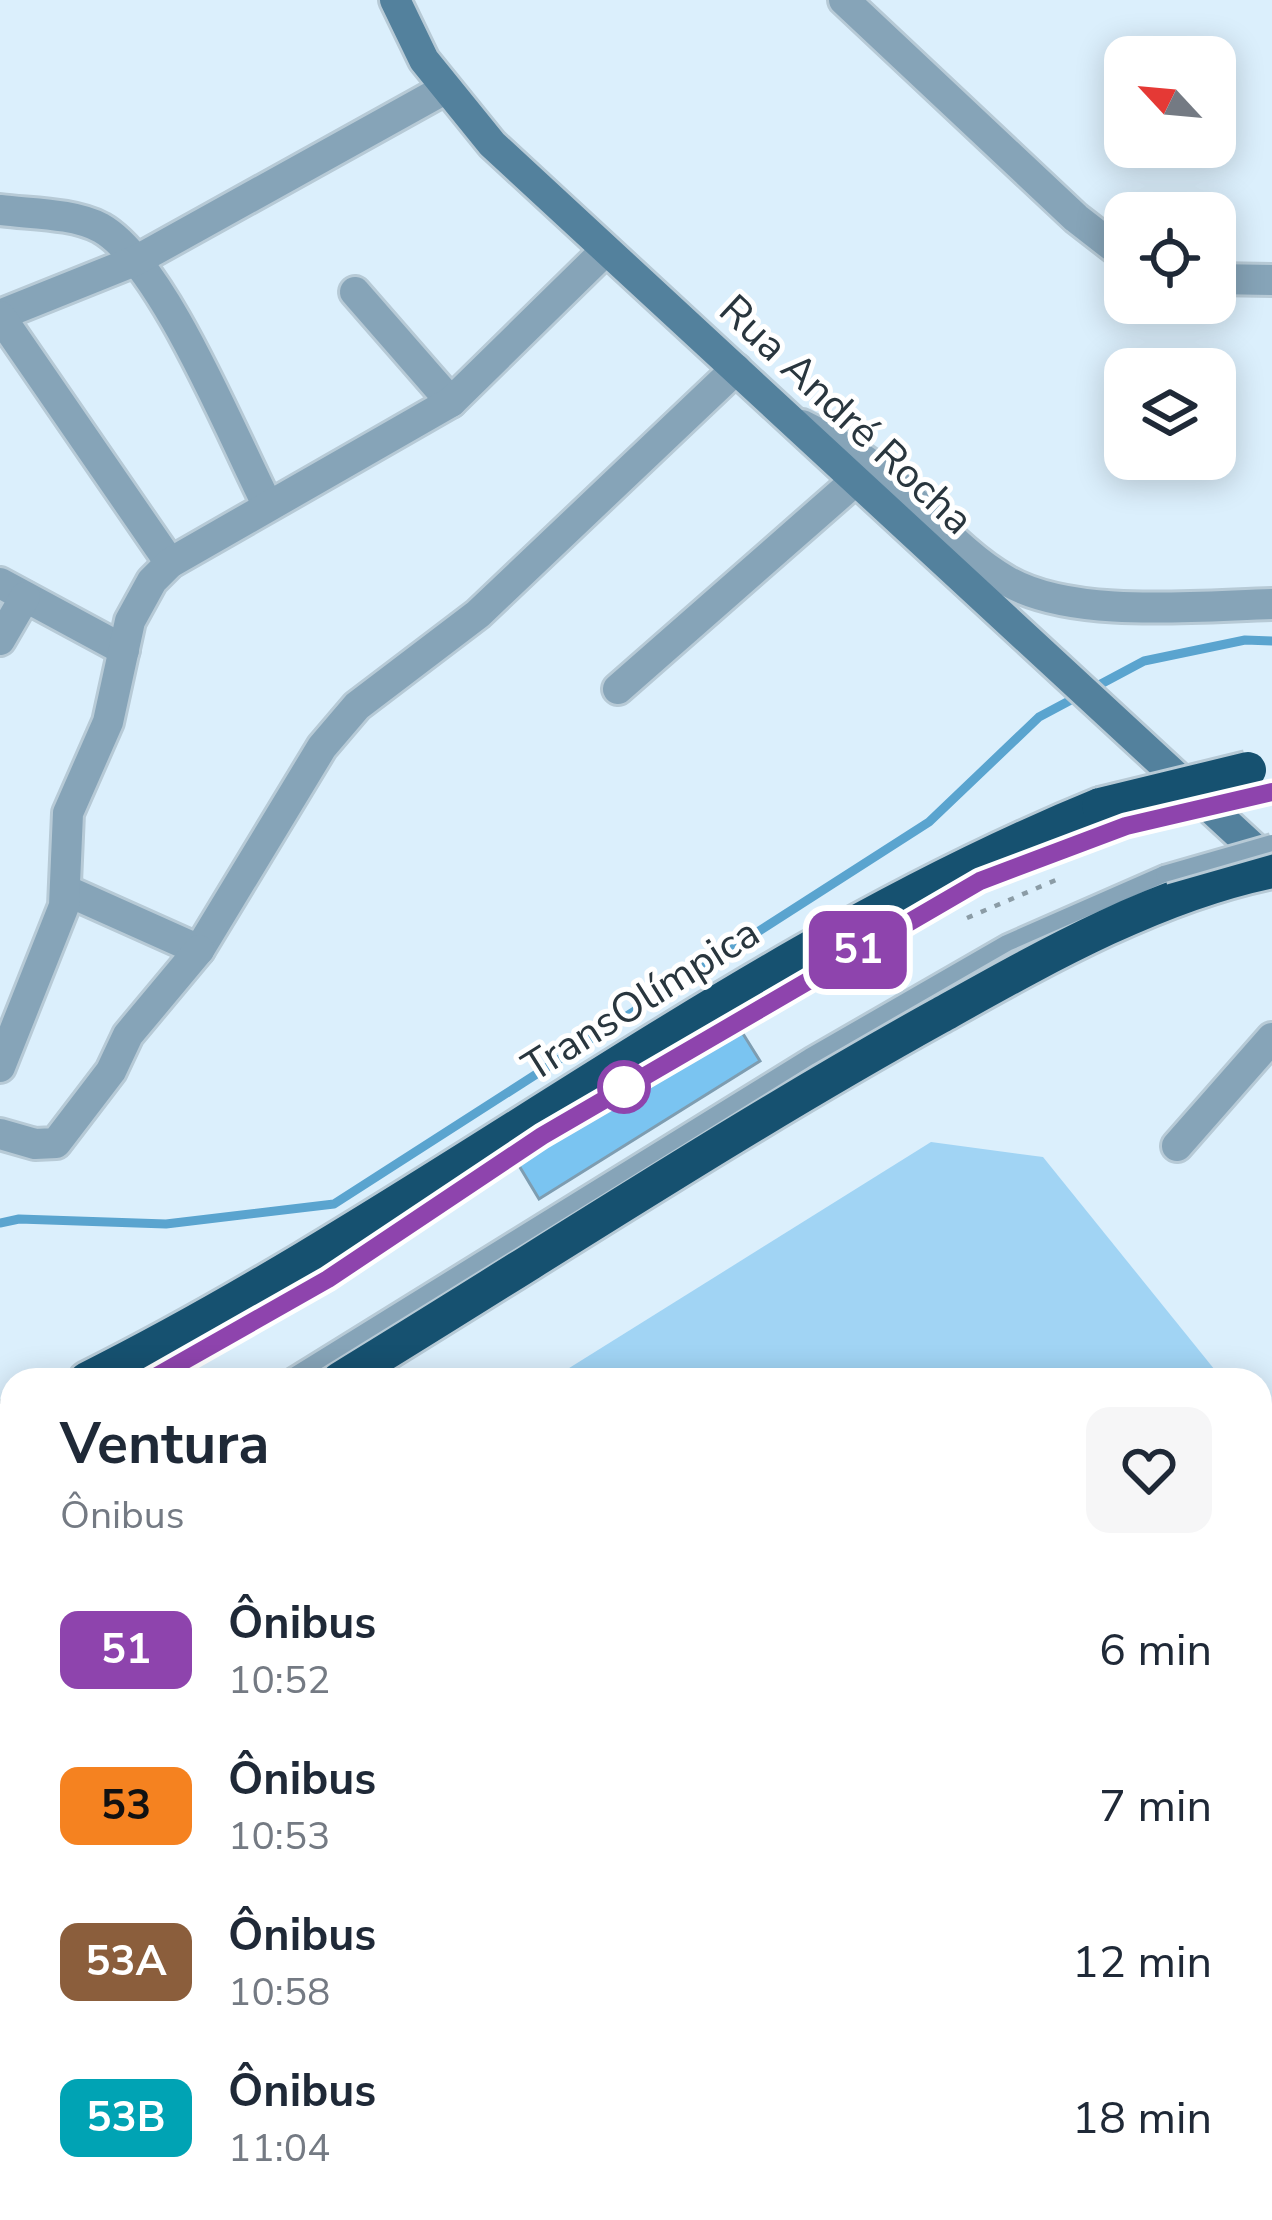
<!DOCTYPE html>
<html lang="pt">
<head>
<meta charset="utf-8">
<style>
	body { margin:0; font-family:"Nunito Sans",sans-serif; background:#f6f6f7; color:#1f2937; height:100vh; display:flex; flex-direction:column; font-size:45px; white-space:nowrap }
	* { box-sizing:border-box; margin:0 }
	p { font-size:39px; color:#747a83 }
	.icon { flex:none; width:66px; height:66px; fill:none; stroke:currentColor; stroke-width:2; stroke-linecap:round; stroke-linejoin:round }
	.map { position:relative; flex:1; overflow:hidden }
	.sheet { position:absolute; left:0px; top:1368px; width:1272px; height:852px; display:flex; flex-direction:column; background:#fff; border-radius:36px 36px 0 0; box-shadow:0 6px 30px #0003 }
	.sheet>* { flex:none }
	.badge { padding:0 24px; border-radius:18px; font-size:42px; line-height:78px }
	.needle { width:78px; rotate:296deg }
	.fabs { position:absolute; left:1104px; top:36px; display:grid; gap:24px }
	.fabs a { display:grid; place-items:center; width:132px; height:132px; border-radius:24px; background:#fff; box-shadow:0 6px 30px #0003; font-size:60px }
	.map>.badge { position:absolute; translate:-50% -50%; box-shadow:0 0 0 6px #fff }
	.round { display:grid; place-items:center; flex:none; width:126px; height:126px; border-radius:24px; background:#f6f6f7 }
	.head { display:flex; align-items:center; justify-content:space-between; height:204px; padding:0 60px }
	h1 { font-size:57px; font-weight:700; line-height:90px }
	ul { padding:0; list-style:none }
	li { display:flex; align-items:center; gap:36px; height:156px; padding:0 60px }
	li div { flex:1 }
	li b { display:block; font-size:45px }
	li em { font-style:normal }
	li .badge { min-width:132px; font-weight:700; text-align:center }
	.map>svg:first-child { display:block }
</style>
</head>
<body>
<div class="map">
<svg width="1272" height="2220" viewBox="0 0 1272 2220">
	<rect width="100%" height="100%" fill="#dbeffc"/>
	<g fill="#a1d4f4">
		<path d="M931,1142L1043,1157L1223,1380H550Z"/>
		<path d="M12,1674V1738L0,1736V1677Z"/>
		<path d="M0,1773L12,1784V2208H220L216,2220H0Z"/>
		<path d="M376,2208H468L455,2220H370Z"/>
	</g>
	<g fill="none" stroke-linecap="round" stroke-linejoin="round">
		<path stroke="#5aa4cf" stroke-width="9" d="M0,1223L19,1219L166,1224L334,1204L929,822L1039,717L1144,661L1245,640L1272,641"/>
	</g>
	<path fill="#7ac4f1" stroke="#7e9db1" stroke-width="3" d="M735,1021L760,1061L539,1199L515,1159Z"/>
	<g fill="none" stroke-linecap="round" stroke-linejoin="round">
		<defs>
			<g id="service">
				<path d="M150,1380L328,1279L542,1136L752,1010L980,882L1126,826"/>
				<path d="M287,1380L809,1057L1007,943L1164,874"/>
				<path d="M0,1453L12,1448"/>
				<path d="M0,1521L12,1516"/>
			</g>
			<g id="minor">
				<path d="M844,0L1076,218L1125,256"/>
				<path d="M0,210C31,214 73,213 101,228C163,263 233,438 268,506"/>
				<path d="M1215,279L1272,280"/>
				<path d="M355,292L451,402"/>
				<path d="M0,315L137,260L445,89"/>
				<path d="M0,316L170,563"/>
				<path d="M0,583L124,650"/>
				<path d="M0,640L25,597"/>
				<path d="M618,689L855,481"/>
				<path d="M65,890L199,950L322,747L357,706L478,614L736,369"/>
				<path d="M0,1067L64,906L68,813L108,722L130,621L152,581L170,563L451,402L606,250"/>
				<path d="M0,1134L35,1144L56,1143L111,1071L128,1035L199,950"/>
				<path d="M1177,1146L1272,1038"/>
				<path d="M1260,1525L1272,1518"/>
				<path d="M1260,1662L1272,1656"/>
				<path d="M865,2208L880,2220"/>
				<path d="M342,2220L349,2208"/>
				<path d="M513,2220L530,2208"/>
				<path d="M1142,2220L1144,2208"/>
			</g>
			<path id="tertiary" d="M802,425C836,442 867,459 896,484C932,517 964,557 1007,581C1073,619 1197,606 1272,604"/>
			<path id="secondary" d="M395,0L424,60L492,144L1272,865"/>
			<g id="motorway">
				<path d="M87,1380C434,1206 739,953 1100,806"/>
				<path d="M340,1380C540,1258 735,1129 939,1016C1043,958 1155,894 1272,870"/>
				<path d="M0,1423L12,1417"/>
				<path d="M0,1559L12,1553"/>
			</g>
		</defs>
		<use href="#service" stroke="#b7cad6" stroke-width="22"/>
		<use href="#minor" stroke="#b7cad6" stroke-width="36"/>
		<use href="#tertiary" stroke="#b7cad6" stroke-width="36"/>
		<use href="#secondary" stroke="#b7cad6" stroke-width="36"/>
		<use href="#motorway" stroke="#b7cad6" stroke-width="42"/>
		<path stroke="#8b9ca6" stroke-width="4.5" stroke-dasharray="6 9" stroke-linecap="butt" d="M967,918L1056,880"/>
		<use href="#service" stroke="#86a4b8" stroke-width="16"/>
		<use href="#minor" stroke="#86a4b8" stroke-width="30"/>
		<use href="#tertiary" stroke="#86a4b8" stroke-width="30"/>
		<use href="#secondary" stroke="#53819d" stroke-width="30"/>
		<use href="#motorway" stroke="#165170" stroke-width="36"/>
		<defs>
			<g id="service-bridge">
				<path d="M1126,826L1272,792"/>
				<path d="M1164,874L1272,843"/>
			</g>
			<path id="motorway-bridge" d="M1100,806L1248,770"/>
		</defs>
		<use href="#service-bridge" stroke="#b7cad6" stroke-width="22" stroke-linecap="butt"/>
		<use href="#motorway-bridge" stroke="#b7cad6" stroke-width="42" stroke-linecap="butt"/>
		<use href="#service-bridge" stroke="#86a4b8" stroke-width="16"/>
		<use href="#motorway-bridge" stroke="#165170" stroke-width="36"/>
	</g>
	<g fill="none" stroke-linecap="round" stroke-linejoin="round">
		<defs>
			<path id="line" d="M150,1380L328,1279L542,1136L980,881L1126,826L1272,792"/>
		</defs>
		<use href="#line" stroke="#fff" stroke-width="27"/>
		<use href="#line" stroke="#8e44ad" stroke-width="18"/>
	</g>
	<circle fill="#fff" stroke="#8e44ad" stroke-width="6" cx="624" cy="1087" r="24"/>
	<g text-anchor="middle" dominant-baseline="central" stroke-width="10" stroke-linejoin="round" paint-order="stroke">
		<g font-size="42" fill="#29363e" stroke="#fff">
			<text transform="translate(846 415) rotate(43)">Rua André Rocha</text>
			<text transform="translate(641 1000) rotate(-32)">TransOlímpica</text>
		</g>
	</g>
</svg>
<div class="fabs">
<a><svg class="needle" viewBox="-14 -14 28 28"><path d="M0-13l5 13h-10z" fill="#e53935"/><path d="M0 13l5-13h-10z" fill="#747a83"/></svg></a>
<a><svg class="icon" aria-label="locate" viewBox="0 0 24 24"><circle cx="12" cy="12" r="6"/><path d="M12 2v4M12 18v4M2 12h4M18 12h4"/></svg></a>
<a><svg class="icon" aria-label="layers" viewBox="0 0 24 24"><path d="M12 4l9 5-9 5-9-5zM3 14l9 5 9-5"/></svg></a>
</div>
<b class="badge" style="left:858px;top:950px;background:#8e44ad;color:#fff">51</b>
<section class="sheet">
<div class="head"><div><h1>Ventura</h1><p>Ônibus</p></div><a class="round"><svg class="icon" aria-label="heart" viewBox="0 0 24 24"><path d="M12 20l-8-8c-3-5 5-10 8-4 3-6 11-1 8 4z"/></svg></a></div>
<ul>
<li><span class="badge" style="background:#8e44ad;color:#fff">51</span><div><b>Ônibus</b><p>10:52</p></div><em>6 min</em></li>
<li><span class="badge" style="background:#f58220;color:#111">53</span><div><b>Ônibus</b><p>10:53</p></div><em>7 min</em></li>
<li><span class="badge" style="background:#8b5e3c;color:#fff">53A</span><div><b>Ônibus</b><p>10:58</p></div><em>12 min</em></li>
<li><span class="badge" style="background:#00a3b4;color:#fff">53B</span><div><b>Ônibus</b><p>11:04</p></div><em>18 min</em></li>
</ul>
</section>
</div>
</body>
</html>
